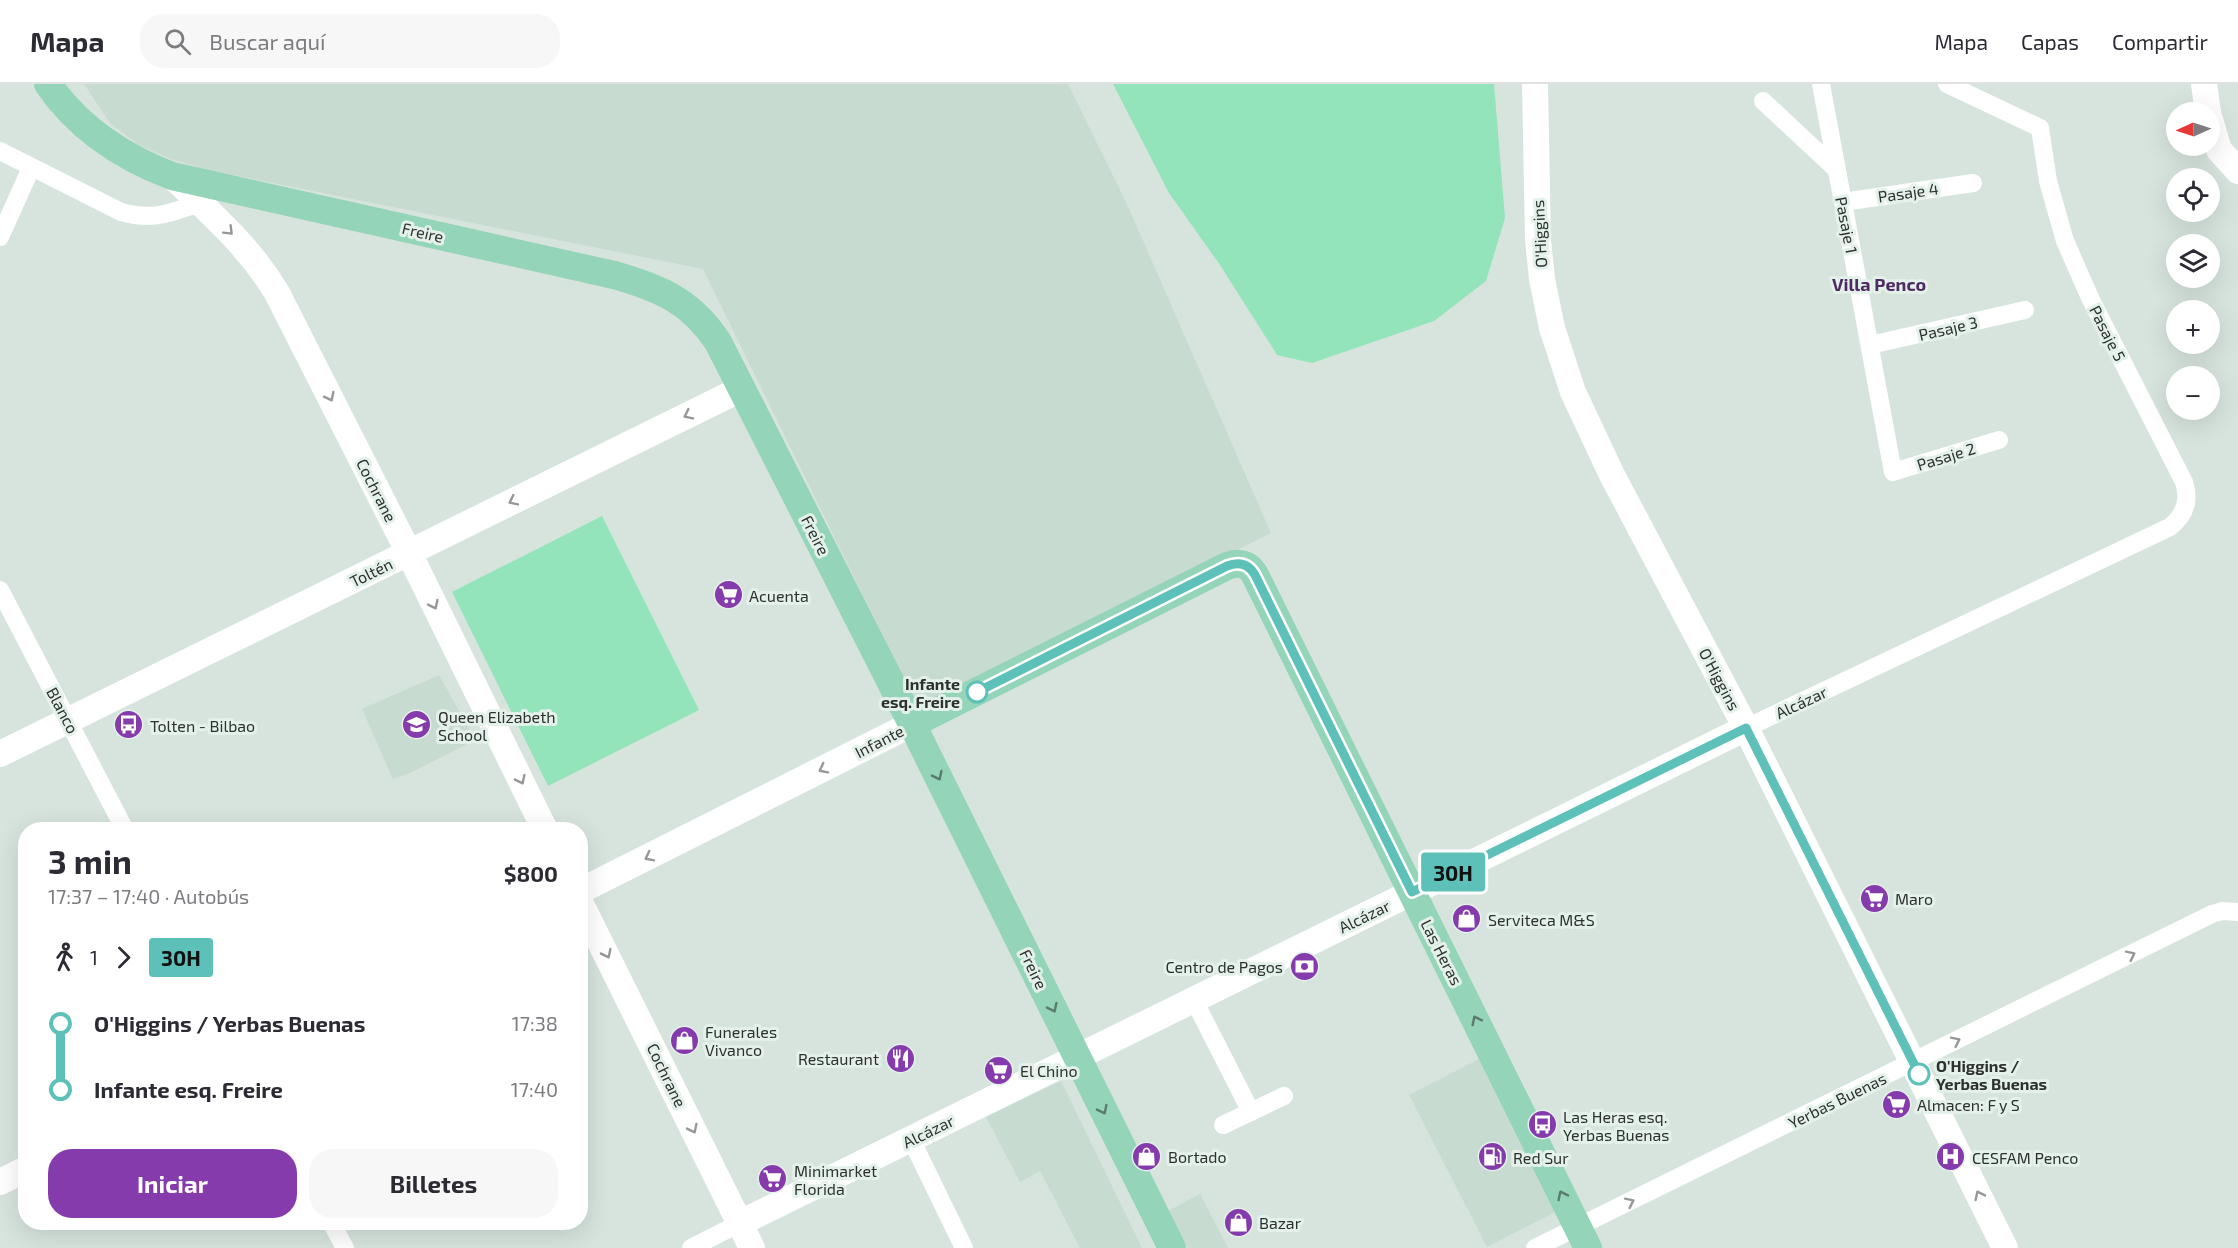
<!DOCTYPE html>
<html lang="es">
<head>
<meta charset="utf-8">
<style>
	body { margin:0; font-family:"Exo 2",sans-serif; background:#f7f7f7; color:#2b2b33; height:100vh; display:flex; flex-direction:column; font-size:22px; white-space:nowrap }
	* { box-sizing:border-box; margin:0 }
	p { font-size:20px; color:#7c7c81 }
	.icon { flex:none; width:33px; height:33px; fill:none; stroke:currentColor; stroke-width:2; stroke-linecap:round; stroke-linejoin:round }
	.map { position:relative; flex:1; overflow:hidden }
	.details { position:absolute; left:18px; top:738px; width:570px; height:408px; display:flex; flex-direction:column; background:#fff; border-radius:24px; box-shadow:0 6px 24px #0002 }
	.details>* { flex:none }
	.badge { padding:0 12px; border-radius:4px; font-size:21px; line-height:39px }
	.needle { width:39px; rotate:267deg }
	.fabs { position:absolute; left:2166px; top:18px; display:grid; gap:12px }
	.fabs a { display:grid; place-items:center; width:54px; height:54px; border-radius:50%; background:#fff; box-shadow:0 6px 24px #0002; font-size:30px }
	.map>.badge { position:absolute; translate:-50% -50%; box-shadow:0 0 0 3px #fff }
	.legs { display:flex; align-items:center; gap:9px; height:66px; padding:0 30px; font-size:20px }
	.legs p { margin-inline-start:auto }
	.headline { display:flex; align-items:center; justify-content:space-between; height:102px; padding:0 30px }
	h1 { font-size:33px; font-weight:700; line-height:45px }
	.button { display:flex; gap:12px; margin-top:auto; padding:12px 30px }
	.button a { flex:1; height:69px; border-radius:24px; background:#863bad; color:#fff; font-size:24px; font-weight:700; line-height:69px; text-align:center }
	.button a+a { background:#f7f7f7; color:#2b2b33 }
	ul { padding:0 30px; list-style:none }
	li { display:flex; align-items:center; gap:21px; height:66px; font-size:22px }
	li i { display:grid; place-items:center; width:9px; height:100%; margin:0 8px; background:currentColor }
	li i::after { content:''; width:15px; height:15px; margin:-8px; border:4px solid; border-radius:50%; background:#fff }
	li p { margin-inline-start:auto }
	li:first-child i { background:linear-gradient(#0000 50%,currentColor 0) }
	li:last-child i { background:linear-gradient(currentColor 50%,#0000 0) }
	header { display:flex; align-items:center; gap:36px; box-sizing:border-box; height:84px; padding:0 30px; background:#fff; border-bottom:2px solid #e1e1e2 }
	header strong { font-size:28px }
	nav { display:flex; gap:33px; margin-inline-start:auto; font-size:21px }
	.search { width:420px; height:54px; background:#f7f7f7; display:flex; align-items:center; gap:15px; box-sizing:border-box; padding:0 21px; border-radius:24px; color:#7c7c81; font-size:22px }
	.map>svg:first-child { display:block }
</style>
</head>
<body>
<header>
<strong>Mapa</strong>
<div class="search"><svg class="icon" aria-label="search" viewBox="0 0 24 24"><circle cx="10" cy="10" r="6"/><path d="M15 15l6 6"/></svg>Buscar aquí</div>
<nav><a>Mapa</a><a>Capas</a><a>Compartir</a></nav>
</header>
<div class="map">
<svg width="2238" height="1164" viewBox="0 0 2238 1164">
	<rect width="100%" height="100%" fill="#d7e4dd"/>
	<g fill="#c7dbd0">
		<path d="M84,0H1068L1126,118L1271,449L918,624L703,185L213,87L171,75L139,61L110,39Z"/>
		<path d="M439,591L475,656L410,689L393,695L362,625Z"/>
		<path d="M1479,975L1557,1127L1487,1163L1409,1011Z"/>
		<path d="M1061,997L1142,1164H1080L1040,1087L1020,1098L986,1033Z"/>
		<path d="M1200,1110L1228,1164H1188L1168,1127Z"/>
	</g>
	<g fill="#93e3bb">
		<path d="M1113,0H1494L1505,134L1486,197L1434,237L1312,279L1277,271L1220,181L1169,109Z"/>
		<path d="M602,432L699,626L548,702L452,508Z"/>
	</g>
	<g fill="none" stroke-linecap="round" stroke-linejoin="round">
		<g stroke="#fff" stroke-width="18">
			<path d="M1821,0L1893,388L1999,356"/>
			<path d="M1763,17L1837,86"/>
			<path d="M0,67L121,128C154,137 169,129 200,119"/>
			<path d="M1843,118L1973,99"/>
			<path d="M0,153L31,84"/>
			<path d="M1870,261L2025,226"/>
			<path d="M0,506L125,746"/>
			<path d="M1746,644L2170,443C2185,431 2190,416 2184,398L2091,216L2065,157L2048,97L2040,44L1947,0"/>
			<path d="M1194,916L1251,1028"/>
			<path d="M1223,1041L1284,1012"/>
			<path d="M911,1055L964,1164"/>
			<path d="M331,1138L345,1164"/>
			<path d="M691,1164L740,1139"/>
			<path d="M1535,1164L2212,830L2222,827L2238,828"/>
		</g>
		<g stroke="#fff" stroke-width="26">
			<path d="M1535,0L1538,156L1542,195L1552,244L1573,308L1612,391L1746,644L2005,1164"/>
			<path d="M2204,0L2208,28"/>
			<path d="M2210,35L2219,66L2238,87"/>
			<path d="M172,92C210,129 250,163 277,209L409,469L545,746"/>
			<path d="M0,670L741,305"/>
			<path d="M580,807L912,640"/>
			<path d="M580,818L752,1164"/>
			<path d="M0,1098L26,1085"/>
			<path d="M740,1139L1746,644"/>
		</g>
		<g stroke="#94d4b8" stroke-width="28">
			<path d="M48,0C79,45 122,73 172,92L614,191C660,204 691,217 718,258L912,640L1172,1164"/>
			<path d="M912,640L1227,482C1239,477 1249,480 1255,491L1588,1164"/>
		</g>
	</g>
	<defs><path id="oneway-chevron" d="M-2-3.5L2.5 0L-2 3.5" fill="none" stroke-width="1.6" stroke-linecap="round" stroke-linejoin="round" transform="scale(1.5)"/></defs>
	<g stroke="#969897">
		<use href="#oneway-chevron" transform="translate(229 147) rotate(45)"/>
		<use href="#oneway-chevron" transform="translate(330 313) rotate(63)"/>
		<use href="#oneway-chevron" transform="translate(688 331) rotate(154)"/>
		<use href="#oneway-chevron" transform="translate(513 417) rotate(154)"/>
		<use href="#oneway-chevron" transform="translate(434 521) rotate(64)"/>
		<use href="#oneway-chevron" transform="translate(823 685) rotate(153)"/>
		<use href="#oneway-chevron" transform="translate(521 696) rotate(64)"/>
		<use href="#oneway-chevron" transform="translate(649 773) rotate(153)"/>
		<use href="#oneway-chevron" transform="translate(607 870) rotate(64)"/>
		<use href="#oneway-chevron" transform="translate(2131 871) rotate(-26)"/>
		<use href="#oneway-chevron" transform="translate(1956 957) rotate(-26)"/>
		<use href="#oneway-chevron" transform="translate(693 1045) rotate(64)"/>
		<use href="#oneway-chevron" transform="translate(1979 1111) rotate(-116)"/>
		<use href="#oneway-chevron" transform="translate(1630 1118) rotate(-26)"/>
	</g>
	<g stroke="#5b7b6d">
		<use href="#oneway-chevron" transform="translate(938 692) rotate(64)"/>
		<use href="#oneway-chevron" transform="translate(1053 924) rotate(64)"/>
		<use href="#oneway-chevron" transform="translate(1476 936) rotate(-117)"/>
		<use href="#oneway-chevron" transform="translate(1103 1026) rotate(64)"/>
		<use href="#oneway-chevron" transform="translate(1562 1111) rotate(-116)"/>
	</g>
	<g fill="none" stroke-linecap="round" stroke-linejoin="round">
		<defs>
			<path id="line-1" d="M977,608L1227,482C1239,477 1249,480 1255,491L1412,808L1746,644L1919,990"/>
		</defs>
		<use href="#line-1" stroke="#fff" stroke-width="14"/>
		<use href="#line-1" stroke="#5dc1b9" stroke-width="9"/>
	</g>
	<defs>
		<symbol id="supermarket-disc" viewBox="-11 -11 22 22"><circle r="9.5" fill="#863bad" stroke="#e4f1ea"/><path d="M-6-5.5h2.5l.6 2H6L4.5 2H-2.5L-4.4-4H-6ZM-1.5 3.2a1.3 1.3 0 1 0 .1 0ZM3 3.2a1.3 1.3 0 1 0 .1 0Z" fill="#fff"/></symbol>
		<symbol id="bus-disc" viewBox="-11 -11 22 22"><circle r="9.5" fill="#863bad" stroke="#e4f1ea"/><path d="M-5-6H5V4H4V6H2V4H-2V6H-4V4H-5ZM-3.5-4V0h7V-4ZM-3.5 1.2v1.5H-2V1.2ZM2 1.2v1.5H3.5V1.2Z" fill="#fff"/></symbol>
		<symbol id="school-disc" viewBox="-11 -11 22 22"><circle r="9.5" fill="#863bad" stroke="#e4f1ea"/><path d="M0-5L7-2L0 1L-7-2ZM-4 1L0 2.5L4 1V4Q0 6-4 4Z" fill="#fff"/></symbol>
		<symbol id="shop-disc" viewBox="-11 -11 22 22"><circle r="9.5" fill="#863bad" stroke="#e4f1ea"/><path d="M-5-2.5h2.3a2.7 3.5 0 0 1 5.4 0H5L5.5 6h-11ZM-1.5-2.5h3a1.5 2.3 0 0 0-3 0Z" fill="#fff"/></symbol>
		<symbol id="bank-disc" viewBox="-11 -11 22 22"><circle r="9.5" fill="#863bad" stroke="#e4f1ea"/><path d="M-6-4H6V4H-6ZM0-2.3a2.3 2.3 0 1 0 0 4.6a2.3 2.3 0 1 0 0-4.6Z" fill="#fff"/></symbol>
		<symbol id="restaurant-disc" viewBox="-11 -11 22 22"><circle r="9.5" fill="#863bad" stroke="#e4f1ea"/><path d="M-5-6h1v4h1v-4h1v4h1v-4h1v5L-1.5 .5V6h-2V.5L-5-1ZM5-6V6H3V1.5H1.5Q1.5-4 5-6Z" fill="#fff"/></symbol>
		<symbol id="fuel-disc" viewBox="-11 -11 22 22"><circle r="9.5" fill="#863bad" stroke="#e4f1ea"/><path d="M-5.5-6h7V0h2V4h1.3V-2.5L3-4.5l.8-.8L6-3V5H2.5V1h-1V6h-7ZM-4.2-4.7v3.2H.2V-4.7Z" fill="#fff"/></symbol>
		<symbol id="hospital-disc" viewBox="-11 -11 22 22"><circle r="9.5" fill="#863bad" stroke="#e4f1ea"/><path d="M-5-5h3v3.5h4V-5h3V5h-3V1.5h-4V5h-3Z" fill="#fff"/></symbol>
	</defs>
	<g fill-rule="evenodd">
		<use href="#supermarket-disc" x="712" y="494" width="33" height="33"/>
		<use href="#bus-disc" x="112" y="624" width="33" height="33"/>
		<use href="#school-disc" x="400" y="624" width="33" height="33"/>
		<use href="#supermarket-disc" x="1858" y="798" width="33" height="33"/>
		<use href="#shop-disc" x="1450" y="818" width="33" height="33"/>
		<use href="#bank-disc" x="1288" y="866" width="33" height="33"/>
		<use href="#shop-disc" x="668" y="940" width="33" height="33"/>
		<use href="#restaurant-disc" x="884" y="958" width="33" height="33"/>
		<use href="#supermarket-disc" x="982" y="970" width="33" height="33"/>
		<use href="#supermarket-disc" x="1880" y="1004" width="33" height="33"/>
		<use href="#bus-disc" x="1526" y="1024" width="33" height="33"/>
		<use href="#shop-disc" x="1130" y="1056" width="33" height="33"/>
		<use href="#fuel-disc" x="1476" y="1056" width="33" height="33"/>
		<use href="#hospital-disc" x="1934" y="1056" width="33" height="33"/>
		<use href="#supermarket-disc" x="756" y="1078" width="33" height="33"/>
		<use href="#shop-disc" x="1222" y="1122" width="33" height="33"/>
	</g>
	<g fill="#fff" stroke="#5dc1b9" stroke-width="3">
		<circle cx="977" cy="608" r="10"/>
		<circle cx="1919" cy="990" r="10"/>
	</g>
	<g text-anchor="middle" dominant-baseline="central" stroke-width="6" stroke-linejoin="round" paint-order="stroke">
		<g font-size="16" fill="#2d322f" stroke="#e4f1ea">
			<text transform="translate(1908 108) rotate(-8)">Pasaje 4</text>
			<text transform="translate(1847 141) rotate(79)">Pasaje 1</text>
			<text transform="translate(423 148) rotate(13)">Freire</text>
			<text transform="translate(1539 150) rotate(-93)">O'Higgins</text>
			<text transform="translate(1948 244) rotate(-13)">Pasaje 3</text>
			<text transform="translate(2108 249) rotate(63)">Pasaje 5</text>
			<text transform="translate(1946 372) rotate(-17)">Pasaje 2</text>
			<text transform="translate(377 406) rotate(63)">Cochrane</text>
			<text transform="translate(816 451) rotate(63)">Freire</text>
			<text transform="translate(371 488) rotate(-26)">Toltén</text>
			<text transform="translate(1720 595) rotate(62)">O'Higgins</text>
			<text transform="translate(1801 618) rotate(-25)">Alcázar</text>
			<text transform="translate(63 626) rotate(62)">Blanco</text>
			<text transform="translate(879 657) rotate(-27)">Infante</text>
			<text transform="translate(1364 832) rotate(-26)">Alcázar</text>
			<text transform="translate(1442 868) rotate(63)">Las Heras</text>
			<text transform="translate(1034 885) rotate(64)">Freire</text>
			<text transform="translate(667 991) rotate(64)">Cochrane</text>
			<text transform="translate(1837 1016) rotate(-26)">Yerbas Buenas</text>
			<text transform="translate(928 1047) rotate(-26)">Alcázar</text>
		</g>
		<g font-size="16" fill="#2d322f" stroke="#e4f1ea" text-anchor="start">
			<text x="749" y="511">Acuenta</text>
			<text x="438" y="632">Queen Elizabeth<tspan x="438" dy="18">School</tspan></text>
			<text x="150" y="641">Tolten - Bilbao</text>
			<text x="1895" y="814">Maro</text>
			<text x="1488" y="835">Serviteca M&amp;S</text>
			<text x="1283" y="882" text-anchor="end">Centro de Pagos</text>
			<text x="705" y="947">Funerales<tspan x="705" dy="18">Vivanco</tspan></text>
			<text x="879" y="974" text-anchor="end">Restaurant</text>
			<text x="1020" y="986">El Chino</text>
			<text x="1917" y="1020">Almacen: F y S</text>
			<text x="1563" y="1032">Las Heras esq.<tspan x="1563" dy="18">Yerbas Buenas</tspan></text>
			<text x="1168" y="1072">Bortado</text>
			<text x="1513" y="1073">Red Sur</text>
			<text x="1972" y="1073">CESFAM Penco</text>
			<text x="794" y="1086">Minimarket<tspan x="794" dy="18">Florida</tspan></text>
			<text x="1259" y="1138">Bazar</text>
		</g>
		<g font-size="16" font-weight="bold" fill="#2d322f" stroke="#e4f1ea" text-anchor="end">
			<text x="960" y="599">Infante<tspan x="960" dy="18">esq. Freire</tspan></text>
			<text x="1936" y="981" text-anchor="start">O'Higgins /<tspan x="1936" dy="18">Yerbas Buenas</tspan></text>
		</g>
		<g font-size="18" font-weight="bold" fill="#4f2b63" stroke="#e4f1ea">
			<text x="1879" y="200">Villa Penco</text>
		</g>
	</g>
</svg>
<div class="fabs">
<a><svg class="needle" viewBox="-14 -14 28 28"><path d="M0-13l5 13h-10z" fill="#e53935"/><path d="M0 13l5-13h-10z" fill="#7c7c81"/></svg></a>
<a><svg class="icon" aria-label="locate" viewBox="0 0 24 24"><circle cx="12" cy="12" r="6"/><path d="M12 2v4M12 18v4M2 12h4M18 12h4"/></svg></a>
<a><svg class="icon" aria-label="layers" viewBox="0 0 24 24"><path d="M12 4l9 5-9 5-9-5zM3 14l9 5 9-5"/></svg></a>
<a>+</a>
<a>−</a>
</div>
<b class="badge" style="left:1453px;top:788px;background:#5dc1b9;color:#111">30H</b>
<section class="details">
<div class="headline"><div><h1>3 min</h1><p>17:37 – 17:40 · Autobús</p></div><b>$800</b></div>
<div class="legs"><svg class="icon" aria-label="walk" viewBox="0 0 24 24"><circle cx="13" cy="4" r="2"/><path d="M13 8l-2 6 4 7M11 14l-3 7M7 12l3-4h3l4 4"/></svg>1<svg class="icon" aria-label="forward" viewBox="0 0 24 24"><path d="M9 5l7 7-7 7"/></svg><b class="badge" style="background:#5dc1b9;color:#111">30H</b></div>
<ul>
<li><i style="color:#5dc1b9"></i><b>O'Higgins / Yerbas Buenas</b><p>17:38</p></li>
<li><i style="color:#5dc1b9"></i><b>Infante esq. Freire</b><p>17:40</p></li>
</ul>
<div class="button"><a>Iniciar</a><a>Billetes</a></div>
</section>
</div>
</body>
</html>
